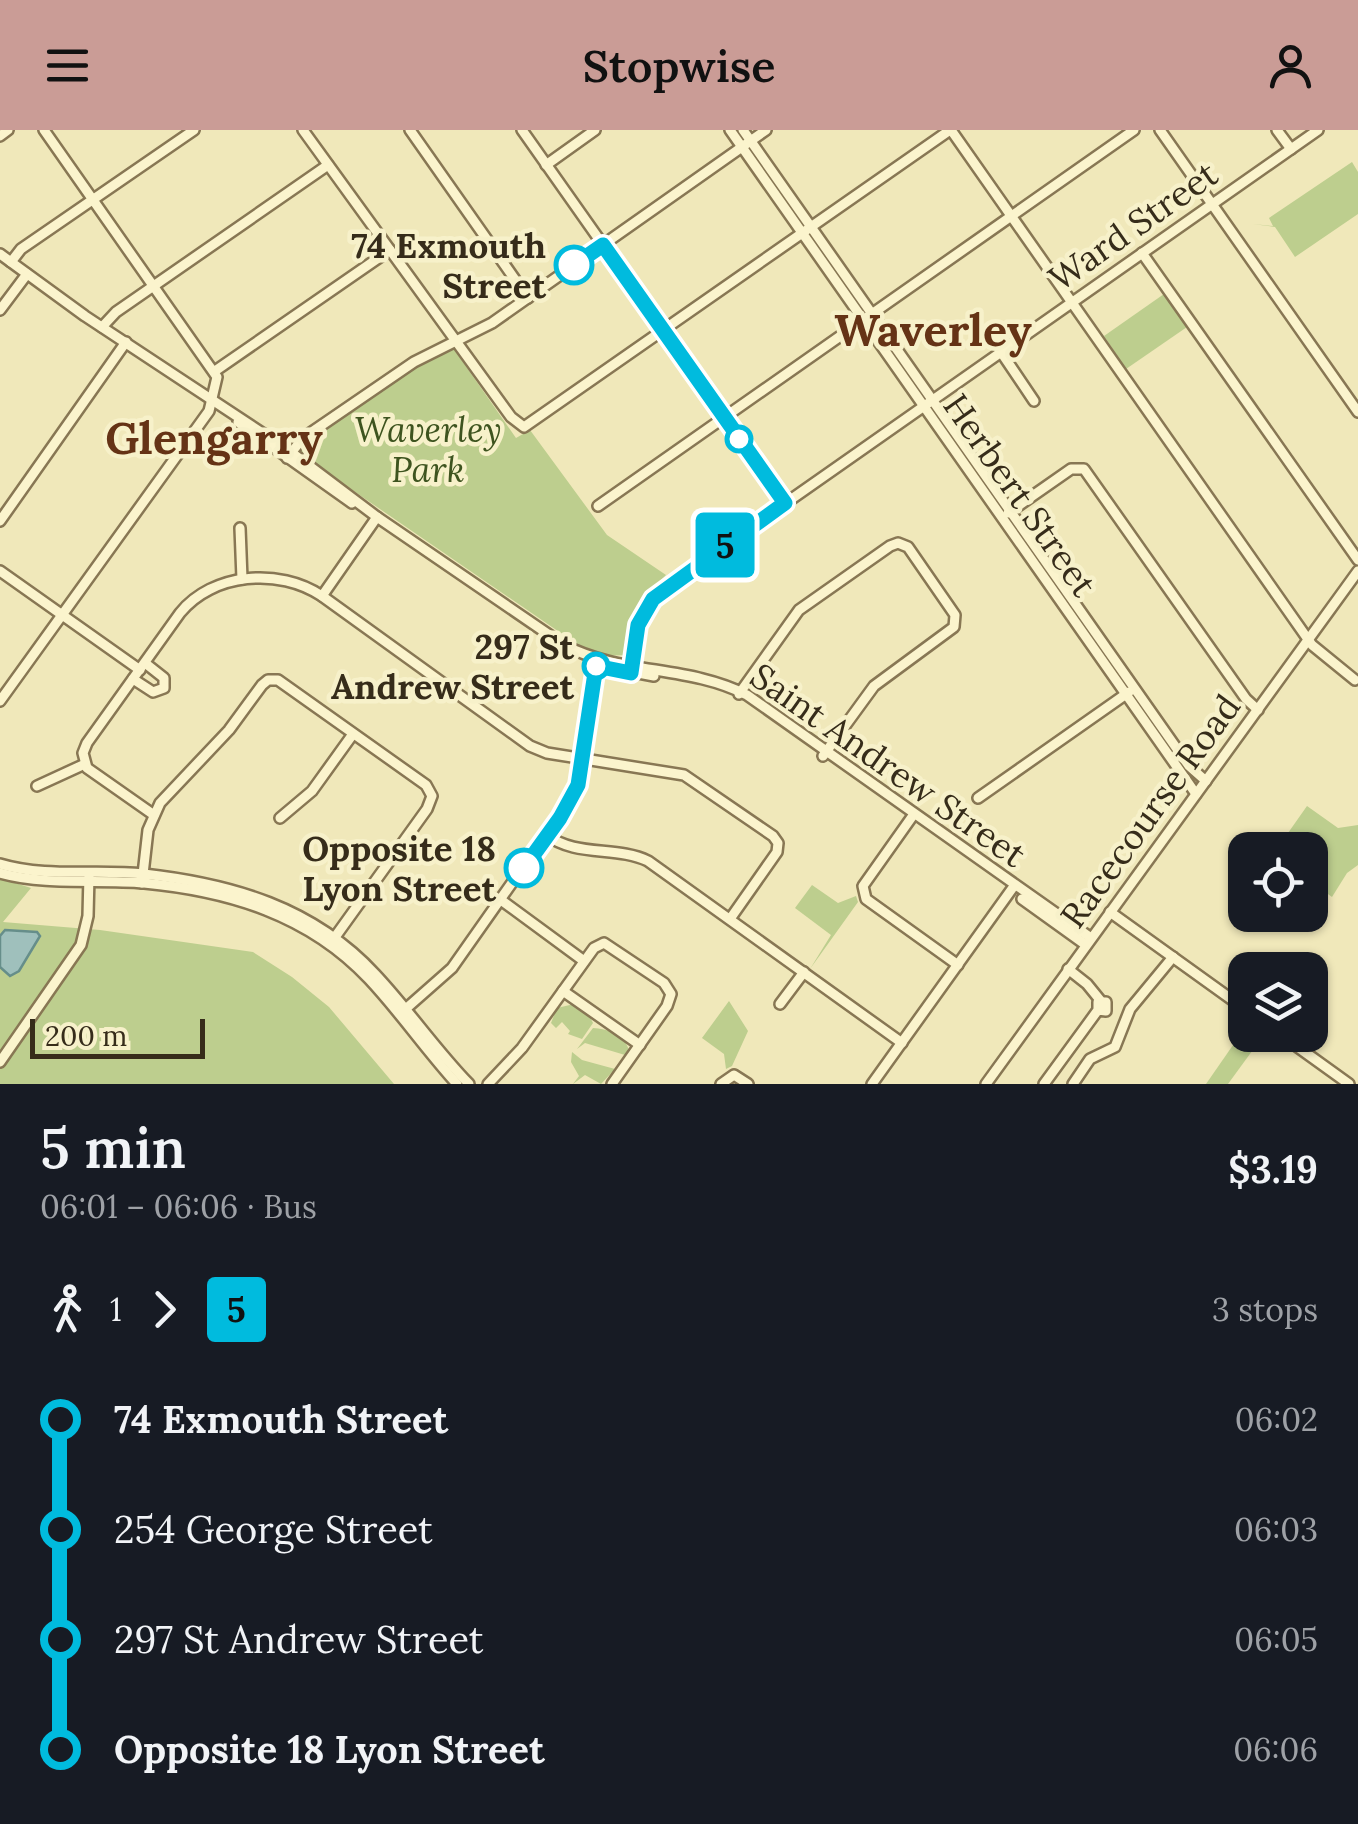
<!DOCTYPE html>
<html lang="en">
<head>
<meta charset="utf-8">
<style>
	body { margin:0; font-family:Lora,serif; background:#242831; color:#f1f3f6; height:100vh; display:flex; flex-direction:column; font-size:38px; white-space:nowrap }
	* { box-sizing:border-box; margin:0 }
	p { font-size:32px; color:#9ea1a6 }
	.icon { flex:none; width:55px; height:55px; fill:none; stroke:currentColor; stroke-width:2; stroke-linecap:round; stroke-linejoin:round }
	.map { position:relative; height:954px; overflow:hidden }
	.panel { display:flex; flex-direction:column; background:#171b24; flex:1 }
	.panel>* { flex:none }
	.badge { padding:0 20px; border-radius:8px; font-size:35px; line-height:65px }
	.buttons { position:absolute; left:1228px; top:702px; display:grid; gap:20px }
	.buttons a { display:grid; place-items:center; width:100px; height:100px; border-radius:20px; background:#171b24; box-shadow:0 2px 8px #0004; font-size:50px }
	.scale { position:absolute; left:30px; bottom:25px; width:175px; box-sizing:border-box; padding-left:10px; border:5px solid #362c1a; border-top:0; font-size:28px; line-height:35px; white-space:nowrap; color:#362c1a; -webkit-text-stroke:8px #f7f1ca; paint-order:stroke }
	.map>.badge { position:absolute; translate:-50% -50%; box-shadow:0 0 0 5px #fff }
	.legs { display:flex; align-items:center; gap:15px; height:110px; padding:0 40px; font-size:32px }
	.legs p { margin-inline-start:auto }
	.head { display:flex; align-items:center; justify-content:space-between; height:170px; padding:0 40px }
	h1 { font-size:55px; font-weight:600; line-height:75px }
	ul { padding:0 40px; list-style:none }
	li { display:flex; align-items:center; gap:35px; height:110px; font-size:38px }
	li i { display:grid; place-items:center; width:15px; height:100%; margin:0 12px; background:currentColor }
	li i::after { content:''; width:25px; height:25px; margin:-12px; border:8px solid; border-radius:50%; background:#171b24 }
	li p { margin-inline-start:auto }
	li:first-child i { background:linear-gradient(#0000 50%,currentColor 0) }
	li:last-child i { background:linear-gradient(currentColor 50%,#0000 0) }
	header { display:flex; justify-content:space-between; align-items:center; height:130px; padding:0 40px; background:#ca9c96; color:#111; font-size:45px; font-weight:600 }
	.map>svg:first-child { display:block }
</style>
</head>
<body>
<header><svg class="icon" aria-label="menu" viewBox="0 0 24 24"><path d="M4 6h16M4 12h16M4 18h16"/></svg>Stopwise<svg class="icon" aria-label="person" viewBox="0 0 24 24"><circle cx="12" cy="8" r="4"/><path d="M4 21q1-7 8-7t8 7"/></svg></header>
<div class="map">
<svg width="1358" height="954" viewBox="0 0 1358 954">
	<rect width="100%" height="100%" fill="#f0e8ba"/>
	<g fill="#bdce8e">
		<path d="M1352,32L1358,42V84L1295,127L1275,97L1253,94L1273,96L1269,88Z"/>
		<path d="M1164,164L1187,197L1126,239L1104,206Z"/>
		<path d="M449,212L516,308L530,300L607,405L666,445L651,460L628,499L629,525L594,526L584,519L291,318Z"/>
		<path d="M1307,676L1338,698L1358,695V735L1347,743L1332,767L1310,751L1311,719L1288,703Z"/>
		<path d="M0,748L31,758L3,792L100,800L253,822L292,847L329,877L394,954H0Z"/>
		<path d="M812,755L838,773L856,766L858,772L810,839L831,805L795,778Z"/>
		<path d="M729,871L748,901L732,936L726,939L724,924L702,908Z"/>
		<path d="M574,874L589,885L593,893L582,909L568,904L570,901L562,892L556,898L551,893L557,878Z"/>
		<path d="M593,898C607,899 624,904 629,920L625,925L585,913L577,919Z"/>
		<path d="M1240,905L1255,917L1228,954H1206Z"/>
		<path d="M572,922L582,930L615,939L601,954L585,945L573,954L579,946L571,932Z"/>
	</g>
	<path fill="#9fc0bc" stroke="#668e8a" stroke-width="2.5" d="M5,800L37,802L40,806L19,841L10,846L0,837V806Z"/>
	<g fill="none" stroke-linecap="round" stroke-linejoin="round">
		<defs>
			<g id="minor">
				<path d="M303,0L511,287L524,297L950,0"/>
				<path d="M410,0L528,168"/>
				<path d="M522,0L785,373"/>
				<path d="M730,0L1196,664"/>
				<path d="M743,0L1189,636L1206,651"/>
				<path d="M951,0L1312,515L1355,550"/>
				<path d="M1160,0L1358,282"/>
				<path d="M1277,0L1291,19"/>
				<path d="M0,6L8,0"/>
				<path d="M546,35L595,0"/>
				<path d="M1142,123L1358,430"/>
				<path d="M0,124L85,186L291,322L377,387L564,515C621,545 689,535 747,565L1091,808"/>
				<path d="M11,132L21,119L194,0"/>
				<path d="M0,180L27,144"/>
				<path d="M102,197L116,182L328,35"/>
				<path d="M1001,222L1034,271"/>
				<path d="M215,241L390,120"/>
				<path d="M238,292L352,373"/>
				<path d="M287,328L303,308L414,232L492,193L766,0"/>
				<path d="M598,376L1134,0"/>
				<path d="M1008,383L1071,339H1084L1246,569L1258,580"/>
				<path d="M0,391L126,212"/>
				<path d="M240,398L242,449"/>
				<path d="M0,441L140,540"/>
				<path d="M322,466L377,387"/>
				<path d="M591,534L654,546"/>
				<path d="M631,543L641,489L666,457L1318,0"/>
				<path d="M133,549L153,562L164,558V548L145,533"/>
				<path d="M739,564L799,480L890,416L898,413L908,417L955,485L954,497L874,556L823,626"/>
				<path d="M0,571L209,281L217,247L44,0"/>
				<path d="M37,656L85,634"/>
				<path d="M978,668L1129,562"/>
				<path d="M914,684L863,756L866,769L958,835"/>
				<path d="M154,685L87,638L83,623L87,613L180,483C212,443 279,437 322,466L530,616L547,623L684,645L773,706L778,713L777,722L730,789"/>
				<path d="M280,688L312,661L353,604"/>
				<path d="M547,705C575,727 617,716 648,731L902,913"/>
				<path d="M0,734C47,748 96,739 144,744C232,754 313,777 375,844C408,879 435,919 469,954"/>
				<path d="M0,743C47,756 96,749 144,753C229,761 309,785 369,849C400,882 426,920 457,954"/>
				<path d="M142,753L148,700L160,673L229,600L262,555L268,550H278L426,655L432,666L427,679L330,814"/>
				<path d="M1022,769L1086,815"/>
				<path d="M501,770L584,831"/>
				<path d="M1110,782L1245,879"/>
				<path d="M1068,839L1087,854L1100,870"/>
				<path d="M563,861L640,915"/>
				<path d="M780,874L804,842"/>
				<path d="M401,883L452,838L573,666L581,645L597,533"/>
				<path d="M1281,905L1349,954"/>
				<path d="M0,932L81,815L88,786L89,745"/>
				<path d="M488,954L522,918L594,818L604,813L664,853L671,864L667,876L612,954"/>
				<path d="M721,954L734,945L748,954"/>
				<path d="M872,954L1014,756"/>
				<path d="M986,954L1358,441"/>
				<path d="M1044,954L1098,880V872H1106V881L1098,880"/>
				<path d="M1073,954L1090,929L1115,917L1130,879L1173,827"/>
			</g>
		</defs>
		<use href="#minor" stroke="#887754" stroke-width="14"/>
		<use href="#minor" stroke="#fbf4cd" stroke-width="9"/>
	</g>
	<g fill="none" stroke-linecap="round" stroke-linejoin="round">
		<defs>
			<path id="line-1" d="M524,738L560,688L578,655L596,536L631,543L638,495L653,469L785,373L603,115L574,135"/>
		</defs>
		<use href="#line-1" stroke="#fff" stroke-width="22"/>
		<use href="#line-1" stroke="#00bbde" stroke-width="15"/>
	</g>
	<g fill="#fff" stroke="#00bbde" stroke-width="5">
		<circle cx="574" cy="135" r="18"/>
		<circle cx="739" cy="309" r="12"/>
		<circle cx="596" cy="536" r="12"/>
		<circle cx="524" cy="738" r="18"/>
	</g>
	<g text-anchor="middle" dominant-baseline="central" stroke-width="9" stroke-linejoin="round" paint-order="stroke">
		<g font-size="35" fill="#362c1a" stroke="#f7f1ca">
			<text transform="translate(1133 96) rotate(-35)">Ward Street</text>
			<text transform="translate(1020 365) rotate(55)">Herbert Street</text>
			<text transform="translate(888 635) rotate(35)">Saint Andrew Street</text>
			<text transform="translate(1150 681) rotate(-54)">Racecourse Road</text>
		</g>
		<g font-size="35" font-weight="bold" fill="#362c1a" stroke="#f7f1ca" text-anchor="end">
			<text x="546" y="115">74 Exmouth<tspan x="546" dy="40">Street</tspan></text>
			<text x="574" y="516">297 St<tspan x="574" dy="40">Andrew Street</tspan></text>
			<text x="496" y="718">Opposite 18<tspan x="496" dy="40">Lyon Street</tspan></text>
		</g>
		<g font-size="35" font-style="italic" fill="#3e541f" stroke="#f7f1ca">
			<text x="428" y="299">Waverley<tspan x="428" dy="40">Park</tspan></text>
		</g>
		<g font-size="45" font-weight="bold" fill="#653316" stroke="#f7f1ca">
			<text x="933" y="199">Waverley</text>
			<text x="214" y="307">Glengarry</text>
		</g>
	</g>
</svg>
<div class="buttons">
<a><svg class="icon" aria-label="locate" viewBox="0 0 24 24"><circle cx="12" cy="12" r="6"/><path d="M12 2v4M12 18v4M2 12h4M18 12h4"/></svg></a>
<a><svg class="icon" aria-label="layers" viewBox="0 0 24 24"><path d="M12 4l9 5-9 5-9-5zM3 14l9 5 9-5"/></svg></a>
</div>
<div class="scale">200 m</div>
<b class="badge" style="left:725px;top:415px;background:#00bbde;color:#111">5</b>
</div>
<section class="panel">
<div class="head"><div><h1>5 min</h1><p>06:01 – 06:06 · Bus</p></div><b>$3.19</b></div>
<div class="legs"><svg class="icon" aria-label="walk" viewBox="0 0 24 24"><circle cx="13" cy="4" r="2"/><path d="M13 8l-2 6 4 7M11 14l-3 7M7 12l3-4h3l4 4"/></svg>1<svg class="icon" aria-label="forward" viewBox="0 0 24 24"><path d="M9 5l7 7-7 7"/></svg><b class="badge" style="background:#00bbde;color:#111">5</b><p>3 stops</p></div>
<ul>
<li><i style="color:#00bbde"></i><b>74 Exmouth Street</b><p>06:02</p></li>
<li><i style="color:#00bbde"></i><span>254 George Street</span><p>06:03</p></li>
<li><i style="color:#00bbde"></i><span>297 St Andrew Street</span><p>06:05</p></li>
<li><i style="color:#00bbde"></i><b>Opposite 18 Lyon Street</b><p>06:06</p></li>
</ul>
</section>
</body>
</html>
